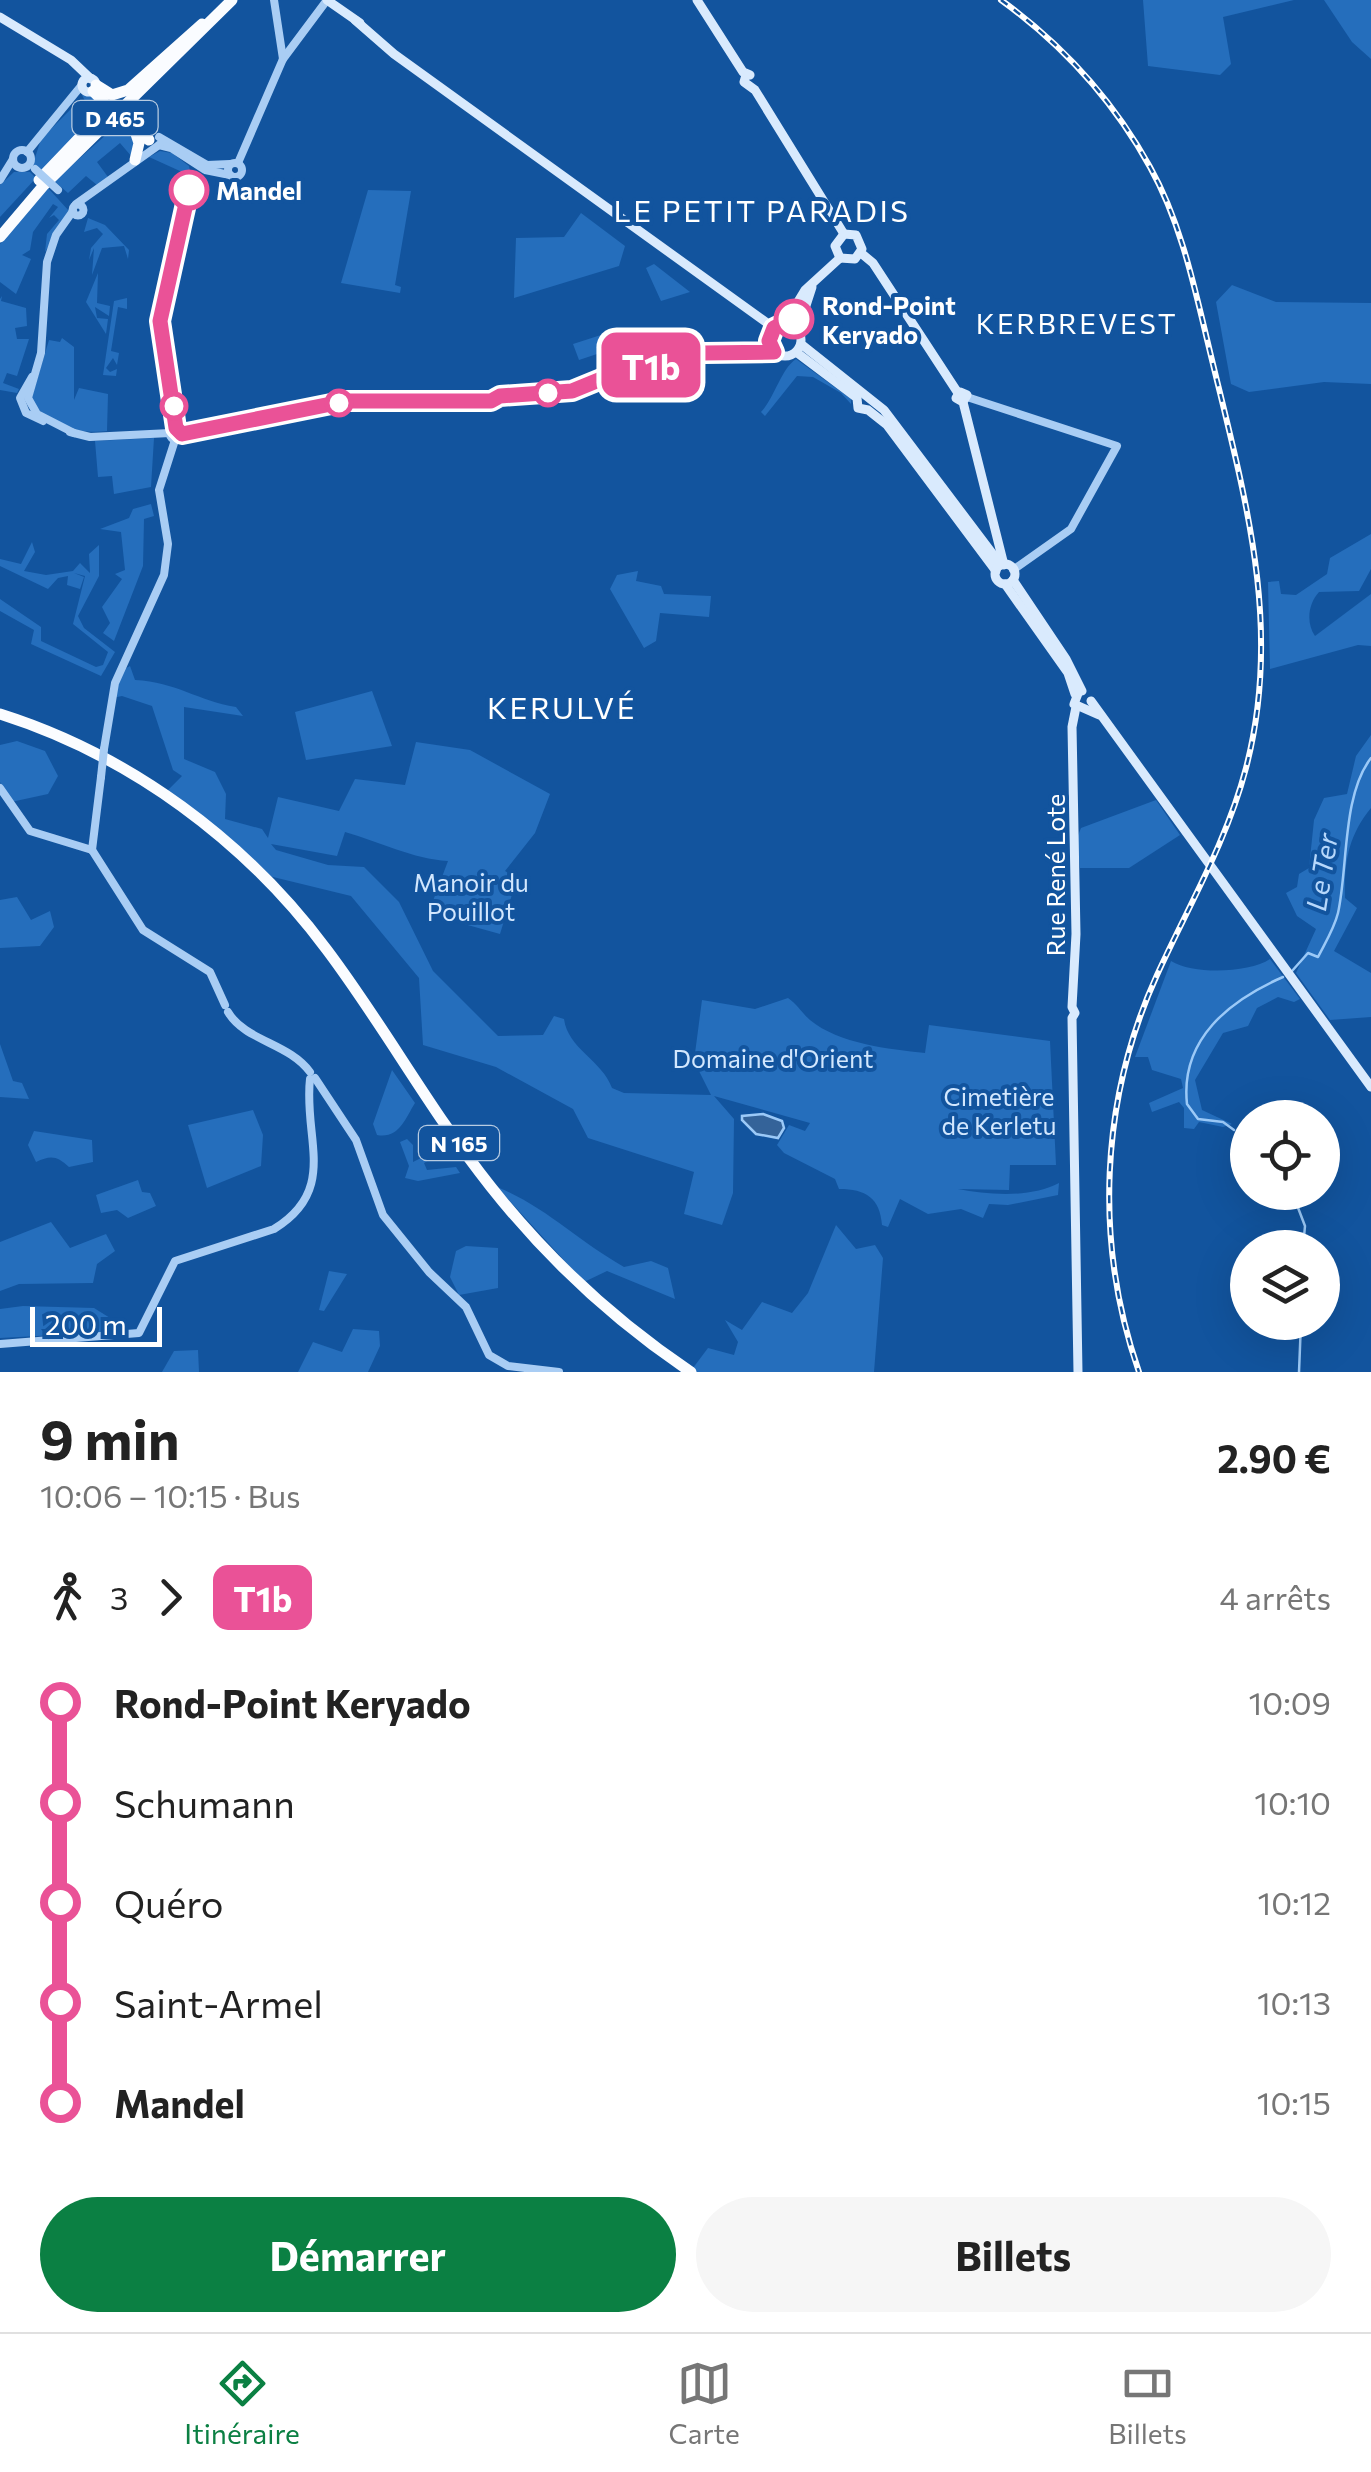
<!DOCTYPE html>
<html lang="fr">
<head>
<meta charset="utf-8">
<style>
	body { margin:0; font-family:Commissioner,sans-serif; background:#f6f6f6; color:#222; height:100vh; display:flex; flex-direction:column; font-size:38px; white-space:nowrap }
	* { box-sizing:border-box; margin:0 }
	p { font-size:32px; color:#767676 }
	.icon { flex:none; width:55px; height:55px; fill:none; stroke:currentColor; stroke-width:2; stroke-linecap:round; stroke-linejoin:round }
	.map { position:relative; height:1372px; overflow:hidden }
	.drawer { display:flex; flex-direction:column; background:#fff; flex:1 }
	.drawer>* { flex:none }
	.badge { padding:0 20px; border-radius:15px; font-size:35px; line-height:65px }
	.buttons { position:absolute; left:1230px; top:1100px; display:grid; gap:20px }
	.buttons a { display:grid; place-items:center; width:110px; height:110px; border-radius:50%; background:#fff; box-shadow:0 10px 40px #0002; font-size:50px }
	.scale { position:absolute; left:30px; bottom:25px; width:132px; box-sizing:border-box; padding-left:10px; border:5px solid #fff; border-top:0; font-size:28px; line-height:35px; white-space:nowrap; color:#fff; -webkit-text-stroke:8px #12549e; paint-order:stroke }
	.map>.badge { position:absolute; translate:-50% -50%; box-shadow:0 0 0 5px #fff }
	.legs { display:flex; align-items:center; gap:15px; height:110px; padding:0 40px; font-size:32px }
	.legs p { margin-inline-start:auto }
	.headline { display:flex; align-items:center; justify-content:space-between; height:170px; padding:0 40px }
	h1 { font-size:55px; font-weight:700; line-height:75px }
	.cta { display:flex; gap:20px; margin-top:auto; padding:20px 40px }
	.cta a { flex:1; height:115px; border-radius:60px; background:#0b8043; color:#fff; font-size:40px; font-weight:700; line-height:115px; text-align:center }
	.cta a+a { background:#f6f6f6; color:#222 }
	ul { padding:0 40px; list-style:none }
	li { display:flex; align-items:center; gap:35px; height:100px; font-size:38px }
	li i { display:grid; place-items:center; width:15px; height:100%; margin:0 12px; background:currentColor }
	li i::after { content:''; width:25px; height:25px; margin:-12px; border:8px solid; border-radius:50%; background:#fff }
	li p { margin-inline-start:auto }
	li:first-child i { background:linear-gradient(#0000 50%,currentColor 0) }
	li:last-child i { background:linear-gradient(currentColor 50%,#0000 0) }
	.tab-bar { display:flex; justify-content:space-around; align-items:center; height:140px; border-top:2px solid #e0e0e0; background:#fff; font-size:28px; color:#767676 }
	.tab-bar a { display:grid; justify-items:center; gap:5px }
	.tab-bar .selected { color:#0b8043 }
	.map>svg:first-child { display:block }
</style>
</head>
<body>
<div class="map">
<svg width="1371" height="1372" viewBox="0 0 1371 1372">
	<rect width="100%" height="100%" fill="#12549e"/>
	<g fill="#256ebc">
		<path d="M1143,0H1294L1223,17L1231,64L1220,75L1148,66Z"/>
		<path d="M1324,0H1371V59L1352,42Z"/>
		<path d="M82,95H95L102,109L42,172L33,164L41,139L80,100L86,103Z"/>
		<path d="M116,126L135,135L132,157L120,143L97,162L108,177L97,185L86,176L68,193L54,181Z"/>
		<path d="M160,151L172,153L189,166L191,176L149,157Z"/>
		<path d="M14,172H30L36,178L0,217V185Z"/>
		<path d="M48,188L69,211L45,252L47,234L59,220L54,215L49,218L58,207L53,204L33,232L30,250L22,255L31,259L16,294L0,282V244Z"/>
		<path d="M368,190L411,191L395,285L401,287L400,293L341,283Z"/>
		<path d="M581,213L625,246L619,266L514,298L516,238L564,237Z"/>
		<path d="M88,218L105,225L129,250L128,259L124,246L102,248L92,275L94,248L89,260L91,248L103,234L97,228L84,232Z"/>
		<path d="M654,264L690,292L661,301L646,268Z"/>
		<path d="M98,273L97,303L110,306L109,316L95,307L97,318L108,319L106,334L86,302Z"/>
		<path d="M1232,285L1276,302L1371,303V384L1324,382L1249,392L1231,384L1216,302Z"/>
		<path d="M2,296L1,301L26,308L27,326L15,328L17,339H29L17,376L7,373L3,383L19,389L17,393L0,390V299Z"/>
		<path d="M127,298V309L118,307L111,351L119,353L117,365L113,358L106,368L110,372L117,369L116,376L103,375L114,301Z"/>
		<path d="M601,335L606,351L579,360L573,344Z"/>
		<path d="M62,338L74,347V400L79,388L108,394L107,431C79,435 46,424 31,400L49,340L60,342Z"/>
		<path d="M796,359L851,399V404L841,393L813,377L797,376L765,416L761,412C775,397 781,369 796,359Z"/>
		<path d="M154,438L151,487L114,494L112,476L98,477L95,441Z"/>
		<path d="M151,504L154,516L144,519L143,566L114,641L103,633L110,623L102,607L122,579L115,574L125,570L121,532L100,529L129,518L133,509Z"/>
		<path d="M1371,534V569L1359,591L1319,592C1308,604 1306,623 1315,636L1371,594V646L1358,645L1270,669L1268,582L1279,581L1281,594L1296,595L1327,574L1330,558Z"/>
		<path d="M32,542L35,552L24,571L46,575L73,571L80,563L90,573L89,554L99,545V576L78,616L84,628L115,652L101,676L31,644L34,630L0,611V599L41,627V641L96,667L103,665L108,652L73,624L85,576L74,573L84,577L80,589L67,585L68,576L58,578L48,589L0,566V559L21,564Z"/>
		<path d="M638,571L636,581L661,586L664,594L711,596L709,617L660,613L656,641L644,648L610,589L617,575Z"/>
		<path d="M130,666L135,680C176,682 198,701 236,707L243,716L184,707V759L215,772L226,794L225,819L262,829L268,838L278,797L339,811L355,779L405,785L416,742L470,750L550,794L535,833L505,871L517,878L500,934L428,914L448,861C413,859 380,842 345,832L337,856L271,844L276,850L328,865L364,867L399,902L433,971L498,1036L543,1035L554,1016L564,1019C568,1049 602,1060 612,1088L624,1093L711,1095L694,1061L702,1000L755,1009L788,998C797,1004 802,1013 810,1020C839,1044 889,1049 925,1053L929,1025L1050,1041L1056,1165H1010L1009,1190L958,1189C989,1195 1031,1198 1059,1183L1058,1195L1008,1205L989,1204L983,1218L961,1209L928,1214L900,1199L888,1227L882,1225C880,1198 866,1189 839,1189L835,1179L784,1153L777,1145L789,1125L805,1131L810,1123L714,1096L734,1119L733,1193L722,1225L684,1214L694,1172L588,1138L573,1109L496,1067L423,1045L419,978L351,896L269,876L167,791L182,776L173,770L152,706L122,696L112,698L119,672Z"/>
		<path d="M372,691L392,746L306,760L295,712Z"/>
		<path d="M1371,735V808C1348,836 1344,863 1345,898L1357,908L1334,951L1371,973V1017L1330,1020L1296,973L1316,929L1297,916L1286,893L1297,887L1299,874L1309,868L1314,820L1324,798L1347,794L1356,756Z"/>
		<path d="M17,741L45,751L58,776L48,794L11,802L0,782V745Z"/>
		<path d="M1156,800L1180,835L1129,868H1080L1077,838L1081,828Z"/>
		<path d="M17,897L31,920L50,911L54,927L40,946L0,948V900Z"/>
		<path d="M1270,959L1300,999L1294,1002L1278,997L1257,1008L1248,1026L1223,1033L1195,1080L1202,1110L1232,1124L1223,1127L1199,1122L1194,1129L1184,1128V1108L1179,1102L1152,1112L1149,1103L1183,1088L1181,1079L1152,1070L1148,1057H1135L1171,961C1194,975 1249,973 1270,959Z"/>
		<path d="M0,1044L13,1081L22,1083L29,1099L0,1097Z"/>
		<path d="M392,1070L415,1103C405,1119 399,1139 377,1135L373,1124Z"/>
		<path d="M253,1110L263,1135L261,1166L207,1188L188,1125Z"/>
		<path d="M34,1131L92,1140L93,1162L69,1167C57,1156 51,1155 36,1162L28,1145Z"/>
		<path d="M407,1139L413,1145V1162L421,1158L426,1147L445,1151L424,1163L427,1170L456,1167L460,1173L418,1181L405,1178L409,1166L400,1142Z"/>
		<path d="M138,1180L142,1192L150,1193L156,1206L128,1218L117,1210L101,1213L96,1195Z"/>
		<path d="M497,1187C546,1207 578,1241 624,1267L651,1261L668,1268L675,1299L607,1271L584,1282Z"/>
		<path d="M51,1222L70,1248L106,1234L115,1251L97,1264L93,1283L19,1284L0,1291V1242Z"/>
		<path d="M836,1225L856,1249L875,1245L883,1258L874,1372H690L708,1348L734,1355L738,1342L725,1320L742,1330L762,1302L792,1313L808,1293Z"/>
		<path d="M466,1246L498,1248V1288L459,1295L450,1277L456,1251Z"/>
		<path d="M329,1271L347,1274L324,1311L319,1310Z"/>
		<path d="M23,1306L94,1308L131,1331L0,1338V1309Z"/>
		<path d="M353,1329L379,1331L380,1346L368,1372H298L313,1342L342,1352Z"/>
		<path d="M198,1350L199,1372H162L174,1351Z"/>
	</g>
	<path fill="#346399" stroke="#9bc9f7" stroke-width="2.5" d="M763,1114L782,1121L784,1128L778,1138L756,1134L742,1120V1116Z"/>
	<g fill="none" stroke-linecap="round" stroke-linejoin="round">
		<g stroke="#9bc9f7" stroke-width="2.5">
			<path d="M1292,971L1308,953L1318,957C1325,943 1334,929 1338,913C1348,869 1342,795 1371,758"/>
			<path d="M1234,1130L1223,1122L1198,1119L1187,1104C1180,1039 1230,1000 1283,977"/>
			<path d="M1292,1192L1305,1226L1303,1248"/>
			<path d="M1299,1372L1301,1322"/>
		</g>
		<g stroke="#a9cdf4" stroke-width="8">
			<path d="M283,59L327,0"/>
			<path d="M159,137L207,165L230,164"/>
			<path d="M159,145L171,148L205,170L230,175"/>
			<circle cx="22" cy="159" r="9"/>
			<path d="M27,152L81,86"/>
			<circle cx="235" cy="170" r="7"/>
			<path d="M238,163L283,59L274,0"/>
			<path d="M0,180L13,159"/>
			<path d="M76,204L159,145"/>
			<circle cx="78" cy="210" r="5.5"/>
			<path d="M73,211L56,235L47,262L41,353L28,398L37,414L74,433"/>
			<path d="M32,377L20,398L26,413L43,421"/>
			<path d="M495,394H499L500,398H496Z"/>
			<path d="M501,396L572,391L616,373L705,353L770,346"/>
			<path d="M967,397L1117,446L1071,529L1013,570"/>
			<circle cx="176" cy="434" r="6"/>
			<path d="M70,432L90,437L170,433"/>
			<path d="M182,434L345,401L488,399"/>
			<path d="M104,749L115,683L164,575L168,544L159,490L175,440"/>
			<path d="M0,788L30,831L92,850"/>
			<path d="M92,850L143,930L210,972L225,1005"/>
			<path d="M92,850L101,777"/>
			<path d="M228,1012C245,1041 289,1043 310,1072"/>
			<path d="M315,1078L356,1140L383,1215L429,1272L466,1307L489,1355L508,1366L559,1372"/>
			<path d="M0,1344L139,1333L175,1261L274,1229C339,1189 303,1138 310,1079"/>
		</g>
		<g stroke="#d9eafd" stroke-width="9">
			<path d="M327,0L360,23"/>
			<path d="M697,0L743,72L750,75"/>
			<path d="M0,17L71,60L91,79"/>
			<path d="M355,20L394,54L774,328"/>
			<path d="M746,75L744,82L755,90L844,234"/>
			<circle cx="89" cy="85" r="7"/>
			<path d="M861,253L873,263L958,393"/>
			<path d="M840,258L855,259L862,249L856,235L844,234"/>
			<path d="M840,258L835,246L844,234"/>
			<path d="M785,323L805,290L840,258"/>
			<circle cx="785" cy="340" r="16"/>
			<path d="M798,330L812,287"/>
			<path d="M801,344L884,410L1001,565"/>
			<path d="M796,352L857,398L858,408L868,410L887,425L996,571"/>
			<path d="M963,402L967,395L960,392L956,398L963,402L1004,565"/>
			<circle cx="1005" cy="574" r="10"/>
			<path d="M1013,580L1066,659L1082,691"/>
			<path d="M1005,584L1068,673L1075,694"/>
			<path d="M1079,691L1074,704L1099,715"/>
			<path d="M1091,701L1371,1087"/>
			<path d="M1076,707L1072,727L1076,934L1072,1007L1075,1013L1072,1018L1078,1372"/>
		</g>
		<g stroke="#fafcff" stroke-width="11">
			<path d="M96,85L112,95L128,90L202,24"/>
			<path d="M108,128L124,124L149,140"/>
			<path d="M135,160L139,143L135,131"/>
			<path d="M39,180L103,113L104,102L93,91"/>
			<path d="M0,237L44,185L232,0"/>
			<path d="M0,714C130,755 246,841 327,950C385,1027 431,1112 491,1187C548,1259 615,1321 691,1372"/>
		</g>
		<defs>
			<path id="rail" d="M1001,0C1063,45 1113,100 1150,167C1183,226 1196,295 1212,360C1245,497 1283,627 1246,768C1227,841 1188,907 1157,975C1100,1100 1094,1243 1139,1372"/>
		</defs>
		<use href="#rail" stroke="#fff" stroke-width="6"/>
		<use href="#rail" stroke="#12549e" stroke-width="2.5" stroke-dasharray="8" stroke-linecap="butt"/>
		<g stroke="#a9cdf4" stroke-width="8">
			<path d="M35,169L58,190"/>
			<path d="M101,777L104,749"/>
		</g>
	</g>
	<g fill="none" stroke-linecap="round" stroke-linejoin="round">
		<defs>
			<path id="line-1" d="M189,190L160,321L176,428L182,434L346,401H491L500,396L572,391L616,373L704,353L774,352L769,341L774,328L782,324L795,327L794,319"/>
		</defs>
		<use href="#line-1" stroke="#fff" stroke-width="22"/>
		<use href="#line-1" stroke="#ea5297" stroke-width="15"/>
	</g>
	<g fill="#fff" stroke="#ea5297" stroke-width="5">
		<circle cx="189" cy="190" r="18"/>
		<circle cx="794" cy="319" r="18"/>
		<circle cx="548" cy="393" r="12"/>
		<circle cx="339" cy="403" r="12"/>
		<circle cx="174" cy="406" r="12"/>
	</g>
	<g text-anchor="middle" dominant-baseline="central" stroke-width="8" stroke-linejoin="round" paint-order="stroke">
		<g fill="#12549e" stroke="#b8cce2" stroke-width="2.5">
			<rect x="72.5" y="101" width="85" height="34" rx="8"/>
			<rect x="419" y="1126" width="80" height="34" rx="8"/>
		</g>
		<g font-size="22" font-weight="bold" fill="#fff">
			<text x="115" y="118">D 465</text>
			<text x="459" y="1143">N 165</text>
		</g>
		<g font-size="25" font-weight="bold" fill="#fff" stroke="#12549e" text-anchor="start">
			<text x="216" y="190">Mandel</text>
			<text x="822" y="305">Rond-Point<tspan x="822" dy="29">Keryado</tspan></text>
		</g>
		<g font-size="25" fill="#fff" stroke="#12549e">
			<text transform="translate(1055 875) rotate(-90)">Rue René Lote</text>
		</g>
		<g font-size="25" fill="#d2e7fe" stroke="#12549e">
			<text x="471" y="882">Manoir du<tspan x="471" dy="29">Pouillot</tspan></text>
			<text x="773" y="1058">Domaine d'Orient</text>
			<text x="999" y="1096">Cimetière<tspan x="999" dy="29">de Kerletu</tspan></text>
		</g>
		<g font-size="28" letter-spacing="2.5" fill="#fff" stroke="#12549e">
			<text x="1077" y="323">KERBREVEST</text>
		</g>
		<g font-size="28" font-style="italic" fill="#b6d7fb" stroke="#12549e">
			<text transform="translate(1321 872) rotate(-81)">Le Ter</text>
		</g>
		<g font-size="30" letter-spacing="2.5" fill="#fff" stroke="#12549e">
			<text x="762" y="209">LE PETIT PARADIS</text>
			<text x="562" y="706">KERULVÉ</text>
		</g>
	</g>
</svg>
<div class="buttons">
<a><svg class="icon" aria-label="locate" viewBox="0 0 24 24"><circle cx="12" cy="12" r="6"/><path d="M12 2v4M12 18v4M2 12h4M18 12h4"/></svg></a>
<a><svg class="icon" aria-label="layers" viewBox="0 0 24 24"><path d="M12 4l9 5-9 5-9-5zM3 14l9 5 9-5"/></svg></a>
</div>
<div class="scale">200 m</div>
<b class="badge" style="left:651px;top:365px;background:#ea5297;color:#fff">T1b</b>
</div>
<section class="drawer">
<div class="headline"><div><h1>9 min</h1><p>10:06 – 10:15 · Bus</p></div><b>2.90 €</b></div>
<div class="legs"><svg class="icon" aria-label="walk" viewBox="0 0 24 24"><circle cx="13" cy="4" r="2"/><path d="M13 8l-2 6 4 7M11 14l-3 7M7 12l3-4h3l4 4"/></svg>3<svg class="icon" aria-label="forward" viewBox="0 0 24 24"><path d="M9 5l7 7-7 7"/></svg><b class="badge" style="background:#ea5297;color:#fff">T1b</b><p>4 arrêts</p></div>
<ul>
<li><i style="color:#ea5297"></i><b>Rond-Point Keryado</b><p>10:09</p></li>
<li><i style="color:#ea5297"></i><span>Schumann</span><p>10:10</p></li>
<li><i style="color:#ea5297"></i><span>Quéro</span><p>10:12</p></li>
<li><i style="color:#ea5297"></i><span>Saint-Armel</span><p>10:13</p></li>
<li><i style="color:#ea5297"></i><b>Mandel</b><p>10:15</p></li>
</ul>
<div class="cta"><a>Démarrer</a><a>Billets</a></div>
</section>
<nav class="tab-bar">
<a class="selected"><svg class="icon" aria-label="directions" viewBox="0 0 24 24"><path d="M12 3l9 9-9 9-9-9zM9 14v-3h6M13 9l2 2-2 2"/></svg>Itinéraire</a>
<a><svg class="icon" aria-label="map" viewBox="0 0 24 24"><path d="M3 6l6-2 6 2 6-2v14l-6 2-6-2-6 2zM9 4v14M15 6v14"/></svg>Carte</a>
<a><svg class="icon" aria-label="tickets" viewBox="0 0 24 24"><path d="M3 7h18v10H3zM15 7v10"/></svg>Billets</a>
</nav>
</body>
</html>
